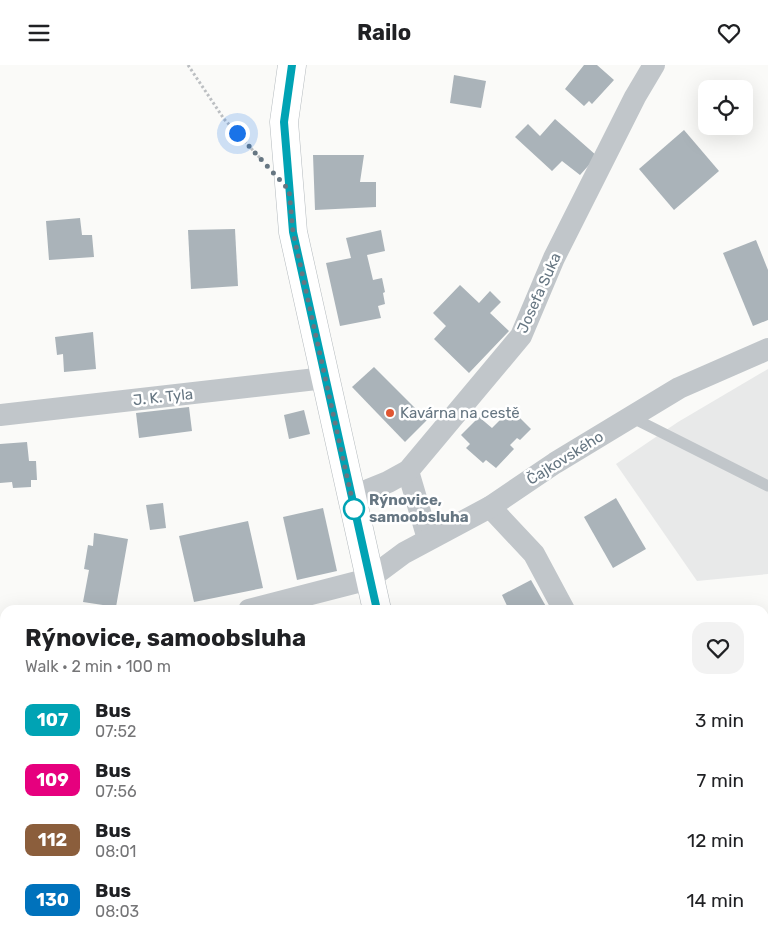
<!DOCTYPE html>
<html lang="en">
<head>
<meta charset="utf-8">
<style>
	body { margin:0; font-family:Rubik,sans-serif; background:#f2f2f2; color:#202124; height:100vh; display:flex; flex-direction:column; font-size:19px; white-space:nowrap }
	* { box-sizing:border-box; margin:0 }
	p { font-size:16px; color:#757577 }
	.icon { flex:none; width:28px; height:28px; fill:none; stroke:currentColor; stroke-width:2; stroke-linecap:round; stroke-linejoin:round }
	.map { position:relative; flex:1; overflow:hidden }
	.sheet { position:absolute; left:0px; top:540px; width:769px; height:335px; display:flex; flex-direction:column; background:#fff; border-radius:15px 15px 0 0; box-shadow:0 5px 20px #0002 }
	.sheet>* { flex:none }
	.badge { padding:0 10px; border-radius:8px; font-size:18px; line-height:32px }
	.buttons { position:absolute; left:698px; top:15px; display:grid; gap:10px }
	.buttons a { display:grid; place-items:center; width:55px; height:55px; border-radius:10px; background:#fff; box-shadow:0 5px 20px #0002; font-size:25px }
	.you { position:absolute; width:25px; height:25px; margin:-12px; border:4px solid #fff; border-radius:50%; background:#1a73e8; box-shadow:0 0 0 8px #1a73e833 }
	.map>.badge { position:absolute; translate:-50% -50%; box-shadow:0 0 0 2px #fff }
	.round { display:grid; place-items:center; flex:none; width:52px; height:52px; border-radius:15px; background:#f2f2f2 }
	.headline { display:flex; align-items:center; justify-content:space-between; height:85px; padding:0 25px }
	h1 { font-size:24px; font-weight:700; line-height:38px }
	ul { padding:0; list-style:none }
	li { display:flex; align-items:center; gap:15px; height:60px; padding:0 25px }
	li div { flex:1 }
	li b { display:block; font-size:19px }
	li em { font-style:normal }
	li .badge { min-width:55px; font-weight:700; text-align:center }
	header { display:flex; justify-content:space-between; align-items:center; height:65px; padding:0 25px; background:#fff; font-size:22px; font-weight:700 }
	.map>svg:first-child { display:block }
</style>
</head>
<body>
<header><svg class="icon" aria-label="menu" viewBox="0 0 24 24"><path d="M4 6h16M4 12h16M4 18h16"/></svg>Railo<svg class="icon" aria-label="heart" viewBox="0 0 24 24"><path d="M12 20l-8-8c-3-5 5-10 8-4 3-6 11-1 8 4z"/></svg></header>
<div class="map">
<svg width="768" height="875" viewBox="0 0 768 875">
	<rect width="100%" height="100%" fill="#fafaf8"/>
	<path fill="#e8e9e9" d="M768,304V509L697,516L616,399L678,357Z"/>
	<path fill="#dadfd7" d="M764,795L768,799V875H721L715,870H764Z"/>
	<g fill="#aab3b9">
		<path d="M584,0H597L614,15L592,39L589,36L584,41L565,24Z"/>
		<path d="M454,10L486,16L481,43L450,38Z"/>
		<path d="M555,54L597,91L580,110L562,96L552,106L515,72L528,59L540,71Z"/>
		<path d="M684,65L719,106L674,145L639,104Z"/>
		<path d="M313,90H364L360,117H376V142L315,145Z"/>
		<path d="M80,153L82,170H92L94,192L49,195L46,156Z"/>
		<path d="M235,164L238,221L191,224L188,165Z"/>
		<path d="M381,165L385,186L367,190L373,215L382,213L385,227L383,228L385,239L378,241L381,253L340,261L326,198L351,193L346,173Z"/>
		<path d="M756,175L768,205V255L753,261L723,188Z"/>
		<path d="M460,220L479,238L490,226L501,237L490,248L509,266L469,308L434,274L446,261L433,248Z"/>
		<path d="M93,267L96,304L64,307L63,289L57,290L55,272Z"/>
		<path d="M374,302L427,355L405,377L352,322Z"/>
		<path d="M189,342L192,366L139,373L136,348Z"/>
		<path d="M511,344L531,364L520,375L517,373L510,380L514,384L496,403L486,395L483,398L466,383L470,379L461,370L479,352L492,363Z"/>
		<path d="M304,345L310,369L289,374L284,350Z"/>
		<path d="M27,377L29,396H36L37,415H31V422L13,423L12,417L0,418V379Z"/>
		<path d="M616,433L646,484L613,503L584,452Z"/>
		<path d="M163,438L166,463L150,465L146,440Z"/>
		<path d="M323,443L337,506L297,515L283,452Z"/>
		<path d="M248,456L263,523L194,537L179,471Z"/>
		<path d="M94,468L128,474L116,542L83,537L89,505L84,504L88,480L93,481Z"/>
		<path d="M531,515L548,545H509L502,530Z"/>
		<path d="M764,572L768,579V595L764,598Z"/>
		<path d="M0,733L5,734V784L0,783Z"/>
	</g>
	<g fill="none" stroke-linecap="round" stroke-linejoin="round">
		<defs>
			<g id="secondary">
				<path d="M292,0L284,57L293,167L377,545"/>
				<path d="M764,769L768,773"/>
			</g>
		</defs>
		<use href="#secondary" stroke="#b4babe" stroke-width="29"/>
		<path stroke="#bcbfc2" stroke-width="3" stroke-dasharray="2.5 2.5" stroke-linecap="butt" d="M188,0L224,54L260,93"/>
		<path stroke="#c1c6ca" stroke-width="11" d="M631,352L768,421"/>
		<g stroke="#c1c6ca" stroke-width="22">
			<path d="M0,350L325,313"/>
			<path d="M408,406L428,474"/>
			<path d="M351,432L388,417L408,406L521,271L554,193L635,32L654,0"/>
			<path d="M490,442L534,489L564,545"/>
			<path d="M249,545L369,514L404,488L490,442L555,398L679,323L768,284"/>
			<path d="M0,678L5,679"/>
			<path d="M0,839L5,840"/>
			<path d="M168,870L195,875"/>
			<path d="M496,870L497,875"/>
			<path d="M71,875L72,870"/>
			<path d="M309,875L321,870"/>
		</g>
		<use href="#secondary" stroke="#fff" stroke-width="28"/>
	</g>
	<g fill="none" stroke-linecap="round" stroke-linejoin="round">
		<defs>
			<path id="line" d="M292,0L284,57L293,167L377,545"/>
		</defs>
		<use href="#line" stroke="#fff" stroke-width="11"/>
		<use href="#line" stroke="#00a3b4" stroke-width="8"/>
		<path stroke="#667682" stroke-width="5" stroke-dasharray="0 9" d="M237,68L289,125L293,167L355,448L354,444"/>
	</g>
	<circle fill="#e05632" stroke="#fff" stroke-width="2" cx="390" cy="348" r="5"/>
	<circle fill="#fff" stroke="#00a3b4" stroke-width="2.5" cx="354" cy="444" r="10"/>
	<g text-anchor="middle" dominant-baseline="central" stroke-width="5" stroke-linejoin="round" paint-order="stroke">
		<g font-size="15" fill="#667682" stroke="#fff">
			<text transform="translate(539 228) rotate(-66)">Josefa Suka</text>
			<text transform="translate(163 332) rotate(-6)">J. K. Tyla</text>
			<text transform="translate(565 393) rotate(-32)">Čajkovského</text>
		</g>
		<g font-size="15" fill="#667682" stroke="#fff" text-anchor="start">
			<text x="400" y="348">Kavárna na cestě</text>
		</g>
		<g font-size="15" font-weight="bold" fill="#667682" stroke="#fff" text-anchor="start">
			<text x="369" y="435">Rýnovice,<tspan x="369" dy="17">samoobsluha</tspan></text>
		</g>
	</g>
</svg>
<div class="buttons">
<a><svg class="icon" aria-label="locate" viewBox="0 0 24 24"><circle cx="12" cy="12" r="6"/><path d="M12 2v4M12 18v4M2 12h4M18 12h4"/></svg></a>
</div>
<div class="you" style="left:237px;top:68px"></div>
<section class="sheet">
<div class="headline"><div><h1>Rýnovice, samoobsluha</h1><p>Walk · 2 min · 100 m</p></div><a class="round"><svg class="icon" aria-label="heart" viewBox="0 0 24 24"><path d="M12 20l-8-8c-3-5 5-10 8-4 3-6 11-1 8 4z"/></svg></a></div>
<ul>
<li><span class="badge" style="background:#00a3b4;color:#fff">107</span><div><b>Bus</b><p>07:52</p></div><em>3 min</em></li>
<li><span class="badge" style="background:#e6007e;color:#fff">109</span><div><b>Bus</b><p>07:56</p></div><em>7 min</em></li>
<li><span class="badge" style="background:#8b5e3c;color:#fff">112</span><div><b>Bus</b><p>08:01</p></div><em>12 min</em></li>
<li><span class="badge" style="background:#0072bc;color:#fff">130</span><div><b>Bus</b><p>08:03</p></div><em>14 min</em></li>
</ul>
</section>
</div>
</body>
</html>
